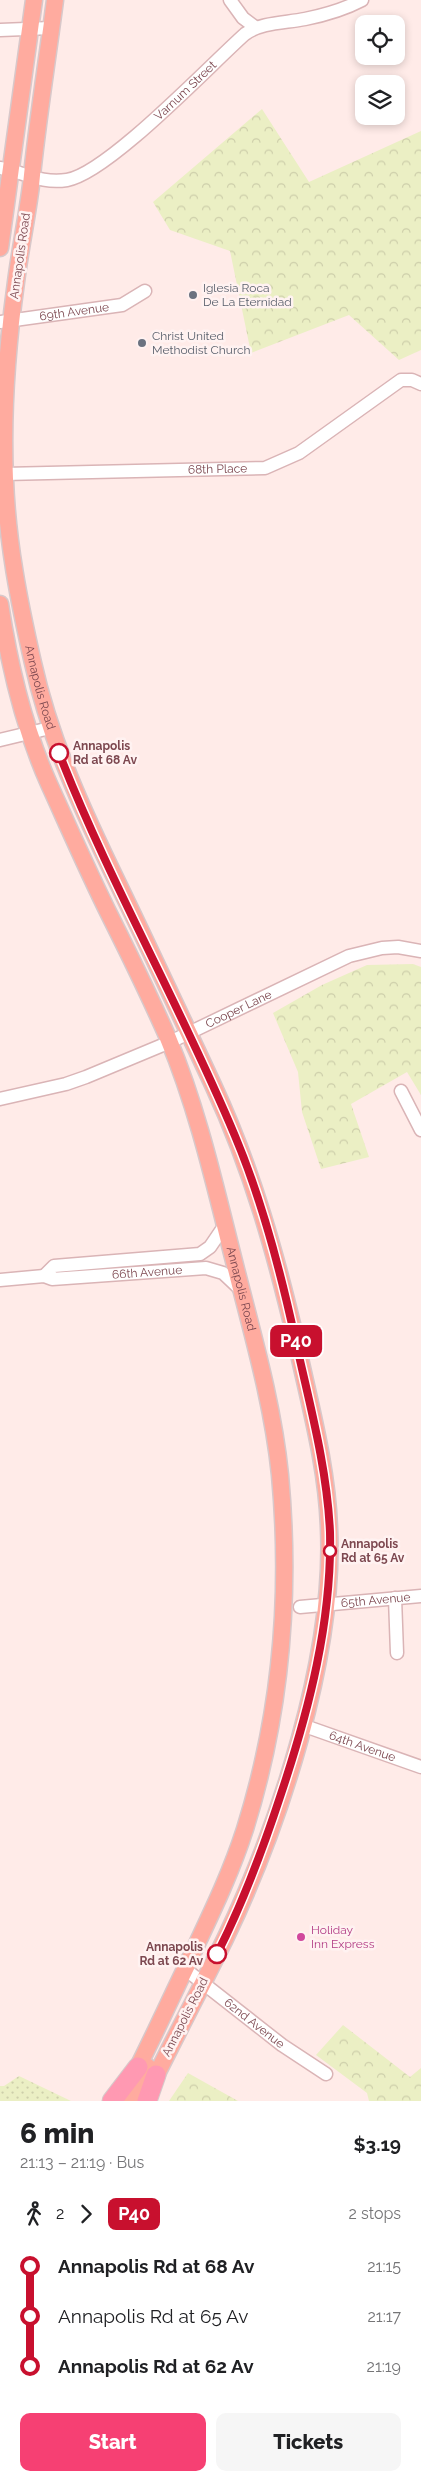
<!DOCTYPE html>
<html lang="en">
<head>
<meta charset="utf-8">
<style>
	body { margin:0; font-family:Raleway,sans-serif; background:#f6f6f6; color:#202124; height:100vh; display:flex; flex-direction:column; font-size:19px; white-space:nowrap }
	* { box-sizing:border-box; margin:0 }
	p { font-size:16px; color:#757577 }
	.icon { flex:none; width:28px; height:28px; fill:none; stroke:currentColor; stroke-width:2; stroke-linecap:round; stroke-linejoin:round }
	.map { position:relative; height:2101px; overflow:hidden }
	.panel { display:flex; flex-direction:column; background:#fff; flex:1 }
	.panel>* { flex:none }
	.badge { padding:0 10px; border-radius:8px; font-size:18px; line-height:32px }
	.controls { position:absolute; left:355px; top:15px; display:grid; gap:10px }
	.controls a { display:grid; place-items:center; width:50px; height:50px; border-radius:10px; background:#fff; box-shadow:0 2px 8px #0003; font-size:25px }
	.map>.badge { position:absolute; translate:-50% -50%; box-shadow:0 0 0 2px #fff }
	.legs { display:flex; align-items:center; gap:8px; height:55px; padding:0 20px; font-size:16px }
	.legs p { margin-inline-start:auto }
	.overview { display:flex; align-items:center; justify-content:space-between; height:85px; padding:0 20px }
	h1 { font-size:28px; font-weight:800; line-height:38px }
	.action { display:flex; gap:10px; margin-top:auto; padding:10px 20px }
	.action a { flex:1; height:58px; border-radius:10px; background:#f64073; color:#fff; font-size:20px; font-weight:800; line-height:58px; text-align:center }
	.action a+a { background:#f6f6f6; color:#202124 }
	ul { padding:0 20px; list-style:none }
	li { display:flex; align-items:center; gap:18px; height:50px; font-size:19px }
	li i { display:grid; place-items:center; width:8px; height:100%; margin:0 6px; background:currentColor }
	li i::after { content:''; width:12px; height:12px; margin:-6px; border:4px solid; border-radius:50%; background:#fff }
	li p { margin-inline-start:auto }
	li:first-child i { background:linear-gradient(#0000 50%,currentColor 0) }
	li:last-child i { background:linear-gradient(currentColor 50%,#0000 0) }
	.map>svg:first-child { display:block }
</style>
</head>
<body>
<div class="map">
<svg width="421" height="2101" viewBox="0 0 421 2101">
	<defs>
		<pattern id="grass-dots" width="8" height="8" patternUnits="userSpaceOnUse" patternTransform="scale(1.25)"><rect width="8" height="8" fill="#ebefc4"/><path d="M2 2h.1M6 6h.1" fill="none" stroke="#cdceaa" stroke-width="1.8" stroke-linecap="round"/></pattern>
		<pattern id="forest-crowns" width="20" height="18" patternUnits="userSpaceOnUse" patternTransform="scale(1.25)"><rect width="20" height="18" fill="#ebefc4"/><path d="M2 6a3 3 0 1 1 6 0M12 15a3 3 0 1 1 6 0" fill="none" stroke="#cdceaa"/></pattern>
	</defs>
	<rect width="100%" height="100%" fill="#ffebe8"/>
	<path fill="url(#grass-dots)" d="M19,2076L71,2101H0V2086H4Z"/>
	<g fill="url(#forest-crowns)">
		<path d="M262,109L309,182L421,131V350L399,360L349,315L251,353L230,251L170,230L153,202Z"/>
		<path d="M413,964L421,967V1095L407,1072L351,1104L369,1157L321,1169L302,1112L298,1072L273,1013L322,985L367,965Z"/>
		<path d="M343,2025L410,2077L421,2068V2101H369L367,2093L316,2055Z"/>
		<path d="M188,2073L238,2101H169Z"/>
	</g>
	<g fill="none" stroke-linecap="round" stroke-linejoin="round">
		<defs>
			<g id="minor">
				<path d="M230,0L243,18L255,27"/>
				<path d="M0,30L51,28"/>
				<path id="s1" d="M0,168C24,172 40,184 67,180C108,173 209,66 245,34C262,22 285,23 305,19C325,15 345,9 362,0"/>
				<path id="s2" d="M0,322L122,305L145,291"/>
				<path id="s3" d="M0,479L4,474L265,468L299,453L401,380H412L421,384"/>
				<path d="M0,740L50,728"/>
				<path d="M401,1091L421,1130"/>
				<path id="s4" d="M0,1099L66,1084L86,1077L170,1042L349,956L382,948L398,947L421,951"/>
				<path d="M44,1276L54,1266L200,1254L210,1247L225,1225"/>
				<path id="s5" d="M0,1280L44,1276L52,1279L206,1268L223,1273L241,1290"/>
				<path d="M395,1598L397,1653"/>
				<path id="s6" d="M300,1607L421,1596"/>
				<path id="s7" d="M302,1725L421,1767"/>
				<path id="s8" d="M185,1969L282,2045L326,2074"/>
			</g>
			<g id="major">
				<path id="s9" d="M55,0C47,62 37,123 31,185C27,217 20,250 16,282C7,347 2,413 5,479C7,541 19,602 33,663C49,735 78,800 110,867C145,939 179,1012 213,1085C252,1169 276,1255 297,1345C310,1406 327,1466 329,1528C335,1656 280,1824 225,1939C201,1988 175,2037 151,2086"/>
				<path d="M0,248L34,0"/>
				<path id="s10" d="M0,604C9,664 24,728 49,784C69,828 89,874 111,918C131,958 150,997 168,1038C199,1112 216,1191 236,1269C253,1336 273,1405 280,1475C291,1594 281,1714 245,1829C230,1876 208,1920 187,1965C169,2002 152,2040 133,2077"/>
				<path d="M131,2101L148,2067"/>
			</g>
			<g id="highway">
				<path d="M112,2101L138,2067"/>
				<path d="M147,2101L156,2075"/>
			</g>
		</defs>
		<use href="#minor" stroke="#dab4b6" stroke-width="15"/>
		<use href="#major" stroke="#d8c8ca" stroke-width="19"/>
		<use href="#highway" stroke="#d8c8ca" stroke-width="21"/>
		<use href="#minor" stroke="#fff" stroke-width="12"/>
		<use href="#major" stroke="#ffab9f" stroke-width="16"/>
		<use href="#highway" stroke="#ff99b2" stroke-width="19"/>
	</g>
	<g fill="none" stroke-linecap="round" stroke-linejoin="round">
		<defs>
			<path id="line-1" d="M59,753C110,884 181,1006 235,1136C262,1200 280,1269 295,1338C309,1402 327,1466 330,1532C332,1621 309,1710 281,1794C263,1849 243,1903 217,1954"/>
		</defs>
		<use href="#line-1" stroke="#fff" stroke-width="11"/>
		<use href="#line-1" stroke="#c8102e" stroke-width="8"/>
	</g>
	<g fill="#6b7280" stroke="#fff2f1" stroke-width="2">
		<circle cx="193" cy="295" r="5"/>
		<circle cx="142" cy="343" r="5"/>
	</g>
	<g fill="#fff" stroke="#c8102e" stroke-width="2.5">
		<circle cx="59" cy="753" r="9"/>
		<circle cx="330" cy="1551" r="6"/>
		<circle cx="217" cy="1954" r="9"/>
	</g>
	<circle fill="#d1479c" stroke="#fff2f1" stroke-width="2" cx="301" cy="1937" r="5"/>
	<g text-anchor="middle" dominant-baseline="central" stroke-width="5" stroke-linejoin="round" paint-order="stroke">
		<g font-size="12" fill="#7d4850" stroke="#fff2f1">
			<text stroke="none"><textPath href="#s1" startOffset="218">Varnum Street</textPath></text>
			<text transform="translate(20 256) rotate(-82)">Annapolis Road</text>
			<text stroke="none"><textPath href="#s2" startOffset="75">69th Avenue</textPath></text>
			<text stroke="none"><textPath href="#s3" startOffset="220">68th Place</textPath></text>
			<text stroke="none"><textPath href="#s9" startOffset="694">Annapolis Road</textPath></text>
			<text stroke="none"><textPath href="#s4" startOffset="256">Cooper Lane</textPath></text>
			<text stroke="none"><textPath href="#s5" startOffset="148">66th Avenue</textPath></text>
			<text stroke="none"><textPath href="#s10" startOffset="729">Annapolis Road</textPath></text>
			<text stroke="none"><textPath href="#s6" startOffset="76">65th Avenue</textPath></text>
			<text stroke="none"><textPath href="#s7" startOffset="64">64th Avenue</textPath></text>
			<text transform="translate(185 2017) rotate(-63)">Annapolis Road</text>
			<text stroke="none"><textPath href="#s8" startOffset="88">62nd Avenue</textPath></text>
		</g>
		<g font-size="12" fill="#5b616d" stroke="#fff2f1" text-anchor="start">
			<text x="203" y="288">Iglesia Roca<tspan x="203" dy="14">De La Eternidad</tspan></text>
			<text x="152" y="336">Christ United<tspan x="152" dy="14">Methodist Church</tspan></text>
		</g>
		<g font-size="12" font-weight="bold" fill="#7d4850" stroke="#fff2f1" text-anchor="start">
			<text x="73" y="746">Annapolis<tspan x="73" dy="14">Rd at 68 Av</tspan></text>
			<text x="341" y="1544">Annapolis<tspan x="341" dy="14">Rd at 65 Av</tspan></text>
			<text x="203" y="1947" text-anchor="end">Annapolis<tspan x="203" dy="14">Rd at 62 Av</tspan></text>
		</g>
		<g font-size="12" fill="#b23c85" stroke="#fff2f1" text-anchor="start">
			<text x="311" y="1930">Holiday<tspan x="311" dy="14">Inn Express</tspan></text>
		</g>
	</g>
</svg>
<div class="controls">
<a><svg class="icon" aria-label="locate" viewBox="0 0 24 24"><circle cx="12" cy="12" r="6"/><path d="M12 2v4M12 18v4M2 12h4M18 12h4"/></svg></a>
<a><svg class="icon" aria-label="layers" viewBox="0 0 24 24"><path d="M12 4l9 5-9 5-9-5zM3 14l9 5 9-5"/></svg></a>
</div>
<b class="badge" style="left:296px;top:1341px;background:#c8102e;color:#fff">P40</b>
</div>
<section class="panel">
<div class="overview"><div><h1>6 min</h1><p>21:13 – 21:19 · Bus</p></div><b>$3.19</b></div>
<div class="legs"><svg class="icon" aria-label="walk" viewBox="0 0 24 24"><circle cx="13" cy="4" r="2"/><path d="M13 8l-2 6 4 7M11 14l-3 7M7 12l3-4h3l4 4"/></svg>2<svg class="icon" aria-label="forward" viewBox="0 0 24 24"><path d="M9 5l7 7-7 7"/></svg><b class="badge" style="background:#c8102e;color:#fff">P40</b><p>2 stops</p></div>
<ul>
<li><i style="color:#c8102e"></i><b>Annapolis Rd at 68 Av</b><p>21:15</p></li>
<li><i style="color:#c8102e"></i><span>Annapolis Rd at 65 Av</span><p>21:17</p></li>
<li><i style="color:#c8102e"></i><b>Annapolis Rd at 62 Av</b><p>21:19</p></li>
</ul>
<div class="action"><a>Start</a><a>Tickets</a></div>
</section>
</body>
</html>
